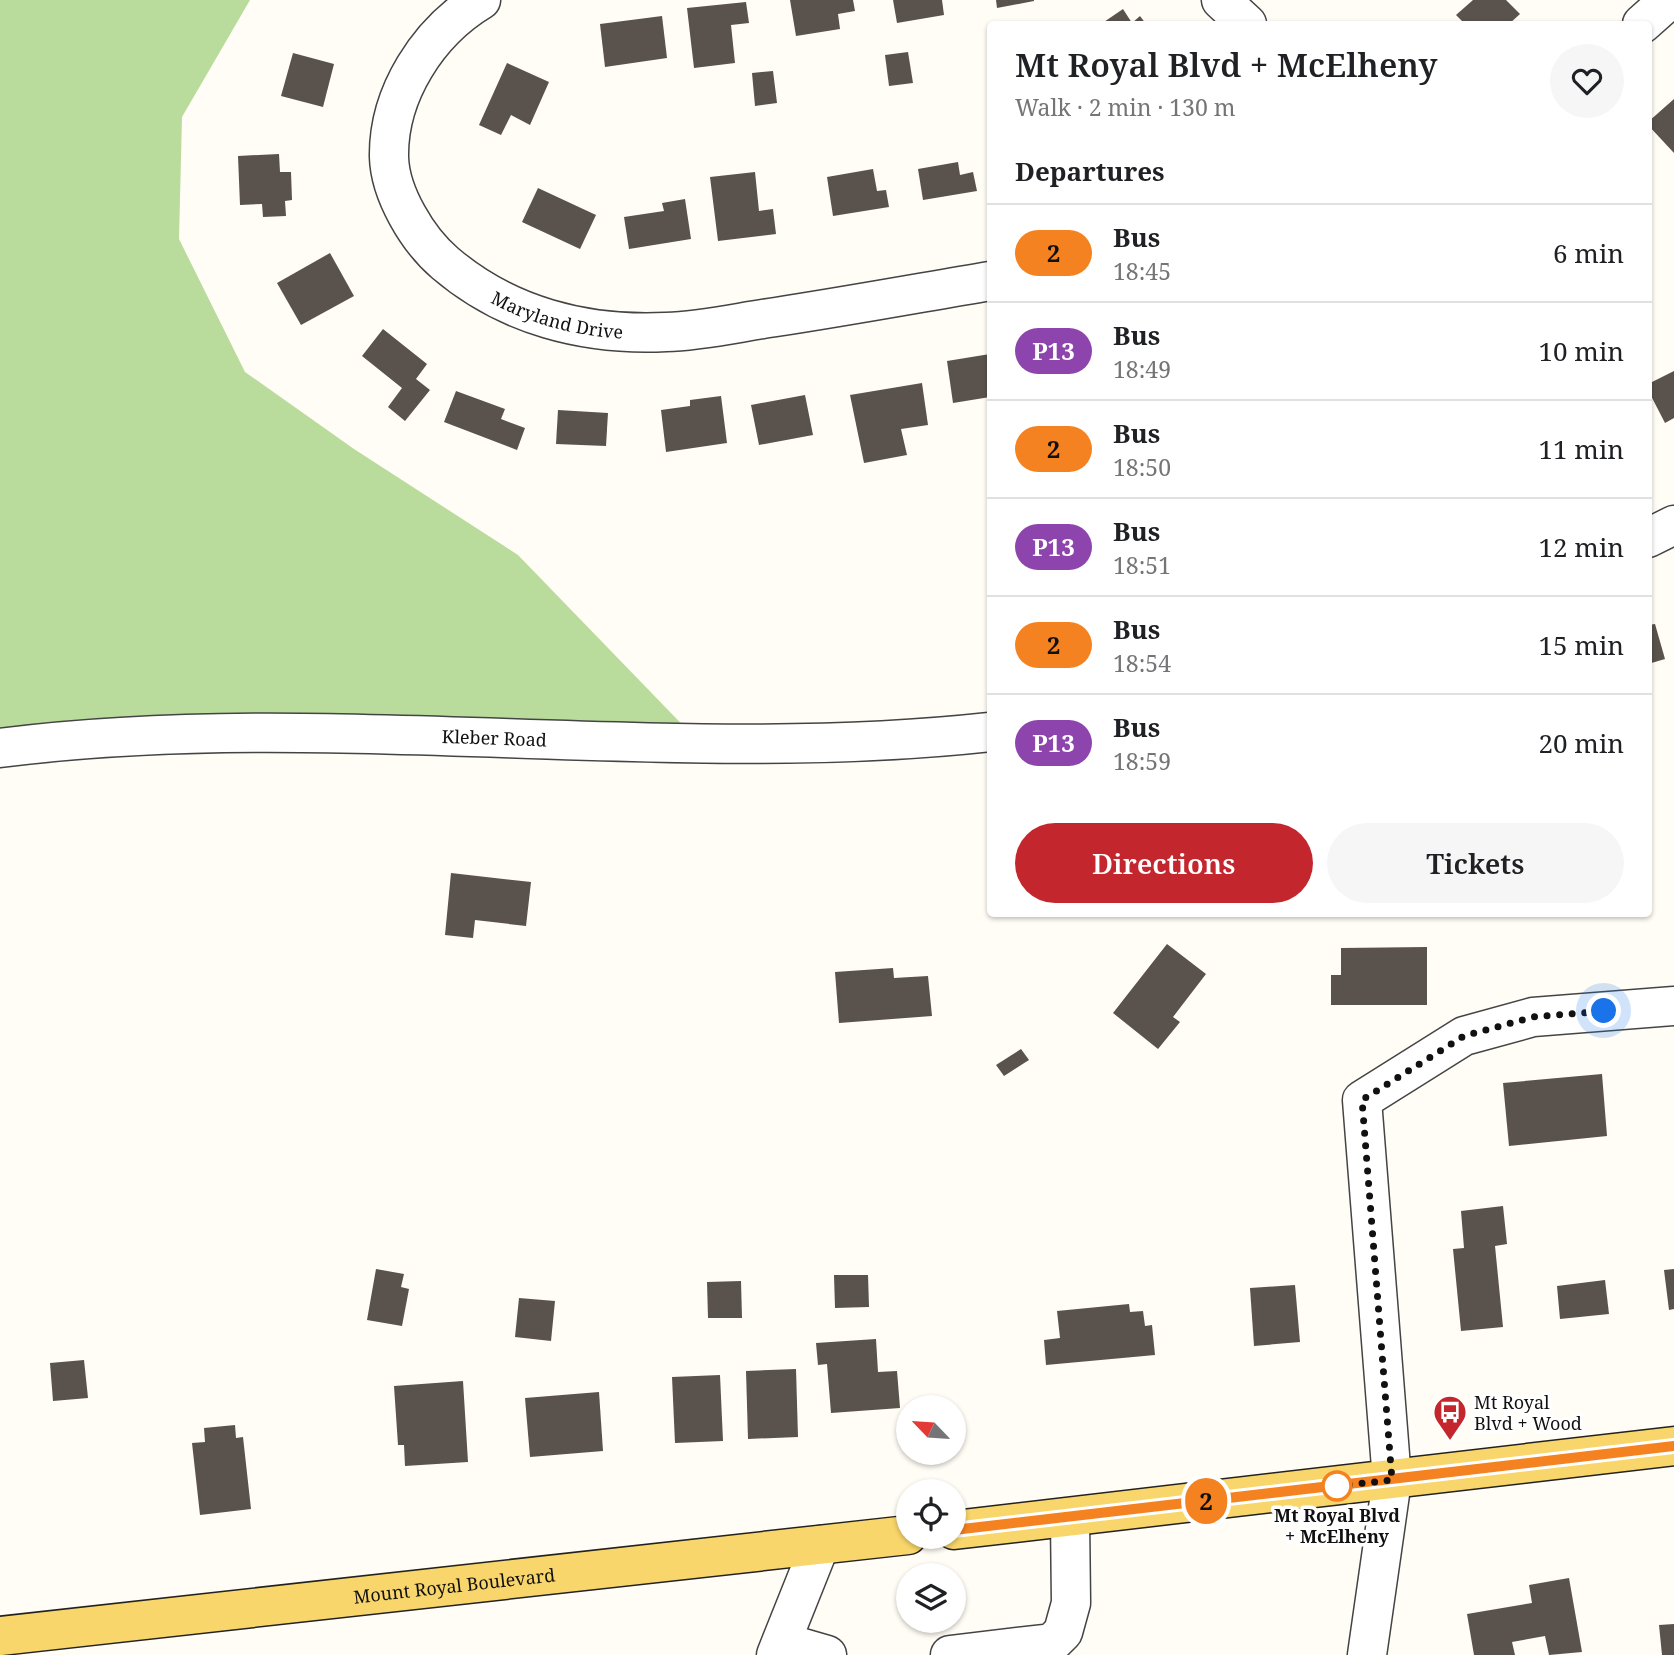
<!DOCTYPE html>
<html lang="en">
<head>
<meta charset="utf-8">
<style>
	body { margin:0; font-family:"Noto Serif",serif; background:#f6f6f6; color:#202124; height:100vh; display:flex; flex-direction:column; font-size:26px; white-space:nowrap }
	* { box-sizing:border-box; margin:0 }
	p { font-size:23px; color:#757577 }
	.icon { flex:none; width:38px; height:38px; fill:none; stroke:currentColor; stroke-width:2; stroke-linecap:round; stroke-linejoin:round }
	.map { position:relative; flex:1; overflow:hidden }
	.details { position:absolute; left:987px; top:21px; width:665px; height:896px; display:flex; flex-direction:column; background:#fff; border-radius:7px; box-shadow:0 2px 5px #0004 }
	.details>* { flex:none }
	.badge { padding:0 14px; border-radius:23px; font-size:24px; line-height:46px }
	.needle { width:46px; rotate:295deg }
	.tools { position:absolute; left:896px; top:1395px; display:grid; gap:14px }
	.tools a { display:grid; place-items:center; width:70px; height:70px; border-radius:50%; background:#fff; box-shadow:0 2px 5px #0004; font-size:35px }
	.you { position:absolute; width:35px; height:35px; margin:-18px; border:5px solid #fff; border-radius:50%; background:#1a73e8; box-shadow:0 0 0 10px #1a73e833 }
	.map>.badge { position:absolute; translate:-50% -50%; box-shadow:0 0 0 4px #fff }
	h2 { padding:0 28px; font-size:26px; line-height:63px }
	.round { display:grid; place-items:center; flex:none; width:74px; height:74px; border-radius:37px; background:#f6f6f6 }
	.headline { display:flex; align-items:center; justify-content:space-between; height:119px; padding:0 28px }
	h1 { font-size:33px; font-weight:600; line-height:52px }
	.action { display:flex; gap:14px; margin-top:auto; padding:14px 28px }
	.action a { flex:1; height:80px; border-radius:42px; background:#c4262e; color:#fff; font-size:28px; font-weight:600; line-height:80px; text-align:center }
	.action a+a { background:#f6f6f6; color:#202124 }
	ul { padding:0; list-style:none }
	li { display:flex; align-items:center; gap:21px; height:98px; padding:0 28px; border-top:2px solid #e0e0e0 }
	li div { flex:1 }
	li b { display:block; font-size:26px }
	li em { font-style:normal }
	li .badge { min-width:77px; font-weight:700; text-align:center }
	.map>svg:first-child { display:block }
</style>
</head>
<body>
<div class="map">
<svg width="1674" height="1655" viewBox="0 0 1674 1655">
	<rect width="100%" height="100%" fill="#fffdf5"/>
	<path fill="#b9dc9c" d="M0,0H250L182,117L179,239L245,372L354,449L518,555L700,743L0,748Z"/>
	<g fill="#5a524d">
		<path d="M790,0H853L855,11L838,14L840,29L796,36Z"/>
		<path d="M893,0H942L944,15L897,23Z"/>
		<path d="M996,0H1034V1L997,8Z"/>
		<path d="M1473,0H1506L1520,14L1509,24H1465L1456,15Z"/>
		<path d="M746,2L749,23L731,25L735,63L694,68L687,8Z"/>
		<path d="M1123,9L1132,23L1140,16L1146,24H1101Z"/>
		<path d="M662,16L667,58L605,67L600,24Z"/>
		<path d="M908,52L913,83L889,86L885,55Z"/>
		<path d="M293,53L334,64L323,107L281,96Z"/>
		<path d="M507,63L549,82L530,125L511,115L501,135L479,125Z"/>
		<path d="M773,71L777,103L755,106L752,73Z"/>
		<path d="M1674,99V153L1648,125V122Z"/>
		<path d="M279,154L280,172H291L292,200L285,201L286,216L263,217L262,204L240,205L238,156Z"/>
		<path d="M958,162L960,175L973,172L977,191L923,200L918,169Z"/>
		<path d="M873,169L877,191L886,190L889,207L833,216L827,177Z"/>
		<path d="M755,172L759,211L773,209L776,234L718,241L710,177Z"/>
		<path d="M538,188L596,215L580,249L522,222Z"/>
		<path d="M685,199L691,239L629,249L624,217L664,211L662,203Z"/>
		<path d="M330,253L354,296L301,325L277,283Z"/>
		<path d="M383,329L427,364L416,379L430,390L405,421L388,407L402,388L362,356Z"/>
		<path d="M990,354V397L953,403L947,361Z"/>
		<path d="M1674,371V418L1665,423L1648,390V384Z"/>
		<path d="M922,383L928,425L901,429L907,455L864,463L850,395Z"/>
		<path d="M456,391L505,409L501,419L525,428L517,450L444,422Z"/>
		<path d="M805,395L813,435L759,445L751,405Z"/>
		<path d="M721,396L727,443L666,452L661,410L690,406V400Z"/>
		<path d="M558,410L608,413L606,446L556,444Z"/>
		<path d="M1655,624L1665,659L1648,664V625Z"/>
		<path d="M451,873L531,882L526,926L475,920L473,938L445,935Z"/>
		<path d="M1167,944L1206,974L1173,1017L1180,1022L1158,1049L1113,1013Z"/>
		<path d="M1427,947V1005H1331V975H1341V948Z"/>
		<path d="M893,968L894,978L928,976L932,1016L839,1023L835,972Z"/>
		<path d="M1021,1049L1029,1060L1004,1076L996,1065Z"/>
		<path d="M1602,1074L1607,1136L1509,1146L1503,1083Z"/>
		<path d="M1503,1206L1507,1244L1495,1246L1503,1327L1461,1331L1453,1249L1464,1248L1461,1211Z"/>
		<path d="M376,1269L404,1274L401,1287L409,1289L402,1326L367,1320Z"/>
		<path d="M1674,1269V1309L1669,1310L1664,1270Z"/>
		<path d="M834,1275H868L869,1307L835,1308Z"/>
		<path d="M1605,1280L1609,1314L1560,1319L1557,1286Z"/>
		<path d="M741,1281L742,1318H708L707,1282Z"/>
		<path d="M1295,1285L1300,1342L1254,1346L1250,1288Z"/>
		<path d="M519,1298L555,1301L551,1341L515,1337Z"/>
		<path d="M1129,1304L1130,1312L1143,1311L1145,1326L1152,1325L1155,1355L1046,1365L1044,1340L1060,1338L1057,1311Z"/>
		<path d="M876,1339L878,1372L897,1371L900,1408L831,1413L827,1364L818,1365L816,1343Z"/>
		<path d="M84,1360L88,1398L53,1401L50,1363Z"/>
		<path d="M796,1369L798,1437L748,1439L746,1371Z"/>
		<path d="M720,1375L723,1441L675,1443L672,1377Z"/>
		<path d="M463,1381L468,1462L405,1466L404,1445H398L394,1386Z"/>
		<path d="M599,1392L603,1451L530,1457L525,1398Z"/>
		<path d="M235,1425L236,1438L243,1437L251,1509L200,1515L192,1443L205,1442L204,1428Z"/>
		<path d="M1569,1578L1582,1652L1549,1655L1545,1636L1512,1642L1515,1655H1474L1467,1614L1532,1603L1529,1585Z"/>
		<path d="M1674,1624V1655H1662L1659,1625Z"/>
	</g>
	<g fill="none" stroke-linecap="round" stroke-linejoin="round">
		<defs>
			<g id="minor">
				<path id="s1" d="M481,0C428,32 388,94 389,157C390,194 418,240 445,263C507,316 585,336 666,332C703,331 740,322 776,317C848,306 919,293 990,281"/>
				<path d="M1221,0L1247,24"/>
				<path d="M1642,24L1669,0"/>
				<path d="M1648,538L1674,525"/>
				<path id="s2" d="M0,748C329,706 661,768 990,732"/>
				<path d="M782,1642L827,1655"/>
				<path d="M776,1655L820,1545"/>
				<path d="M950,1655L1052,1643L1063,1632L1071,1603L1070,1518"/>
				<path d="M1367,1655L1392,1480L1362,1100L1464,1036L1533,1017L1674,1006"/>
			</g>
			<g id="major">
				<path d="M954,1530L1674,1446"/>
				<path id="s3" d="M0,1636L908,1535"/>
			</g>
		</defs>
		<use href="#minor" stroke="#444" stroke-width="41"/>
		<use href="#major" stroke="#222" stroke-width="41"/>
		<use href="#minor" stroke="#fff" stroke-width="38"/>
		<use href="#major" stroke="#f9d66b" stroke-width="38"/>
	</g>
	<g fill="none" stroke-linecap="round" stroke-linejoin="round">
		<defs>
			<path id="line" d="M954,1530L1674,1446"/>
		</defs>
		<use href="#line" stroke="#fff" stroke-width="16"/>
		<use href="#line" stroke="#f58220" stroke-width="10"/>
		<path stroke="#111" stroke-width="7" stroke-dasharray="0 12.6" d="M1337,1486L1392,1480L1362,1100L1464,1036L1533,1017L1604,1011"/>
	</g>
	<defs>
		<symbol id="bus-pin" viewBox="-11 -11 22 30"><path d="M0 17L-7.5 6A9.5 9.5 0 1 1 7.5 6Z" fill="#c4262e" stroke="#fff"/><path d="M-5-6H5V4H4V6H2V4H-2V6H-4V4H-5ZM-3.5-4V0h7V-4ZM-3.5 1.2v1.5H-2V1.2ZM2 1.2v1.5H3.5V1.2Z" fill="#fff"/></symbol>
	</defs>
	<g fill-rule="evenodd">
		<use href="#bus-pin" x="1431" y="1393" width="38" height="52"/>
	</g>
	<circle fill="#fff" stroke="#f58220" stroke-width="3.5" cx="1337" cy="1486" r="14"/>
	<g text-anchor="middle" dominant-baseline="central" stroke-width="7" stroke-linejoin="round" paint-order="stroke">
		<g font-size="18" fill="#111" stroke="#fff">
			<text stroke="none"><textPath href="#s1" startOffset="439">Maryland Drive</textPath></text>
			<text stroke="none"><textPath href="#s2" startOffset="495">Kleber Road</textPath></text>
			<text stroke="none"><textPath href="#s3" startOffset="457">Mount Royal Boulevard</textPath></text>
		</g>
		<g font-size="18" fill="#111" stroke="#fff" text-anchor="start">
			<text x="1474" y="1402">Mt Royal<tspan x="1474" dy="21">Blvd + Wood</tspan></text>
		</g>
		<g font-size="18" font-weight="bold" fill="#111" stroke="#fff">
			<text x="1337" y="1515">Mt Royal Blvd<tspan x="1337" dy="21">+ McElheny</tspan></text>
		</g>
	</g>
</svg>
<div class="tools">
<a><svg class="needle" viewBox="-14 -14 28 28"><path d="M0-13l5 13h-10z" fill="#e53935"/><path d="M0 13l5-13h-10z" fill="#757577"/></svg></a>
<a><svg class="icon" aria-label="locate" viewBox="0 0 24 24"><circle cx="12" cy="12" r="6"/><path d="M12 2v4M12 18v4M2 12h4M18 12h4"/></svg></a>
<a><svg class="icon" aria-label="layers" viewBox="0 0 24 24"><path d="M12 4l9 5-9 5-9-5zM3 14l9 5 9-5"/></svg></a>
</div>
<div class="you" style="left:1604px;top:1011px"></div>
<b class="badge" style="left:1206px;top:1501px;background:#f58220;color:#111">2</b>
<section class="details">
<div class="headline"><div><h1>Mt Royal Blvd + McElheny</h1><p>Walk · 2 min · 130 m</p></div><a class="round"><svg class="icon" aria-label="heart" viewBox="0 0 24 24"><path d="M12 20l-8-8c-3-5 5-10 8-4 3-6 11-1 8 4z"/></svg></a></div>
<h2>Departures</h2>
<ul>
<li><span class="badge" style="background:#f58220;color:#111">2</span><div><b>Bus</b><p>18:45</p></div><em>6 min</em></li>
<li><span class="badge" style="background:#8e44ad;color:#fff">P13</span><div><b>Bus</b><p>18:49</p></div><em>10 min</em></li>
<li><span class="badge" style="background:#f58220;color:#111">2</span><div><b>Bus</b><p>18:50</p></div><em>11 min</em></li>
<li><span class="badge" style="background:#8e44ad;color:#fff">P13</span><div><b>Bus</b><p>18:51</p></div><em>12 min</em></li>
<li><span class="badge" style="background:#f58220;color:#111">2</span><div><b>Bus</b><p>18:54</p></div><em>15 min</em></li>
<li><span class="badge" style="background:#8e44ad;color:#fff">P13</span><div><b>Bus</b><p>18:59</p></div><em>20 min</em></li>
</ul>
<div class="action"><a>Directions</a><a>Tickets</a></div>
</section>
</div>
</body>
</html>
